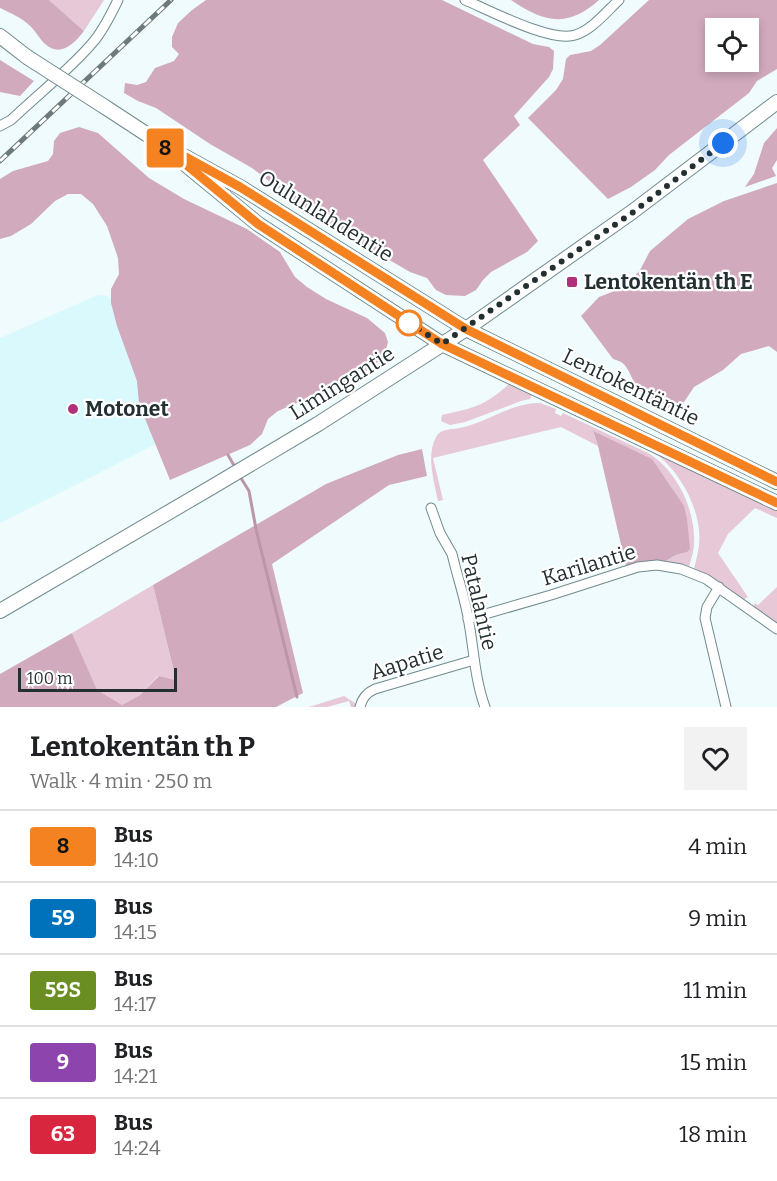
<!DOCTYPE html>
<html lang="en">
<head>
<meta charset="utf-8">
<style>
	body { margin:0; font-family:Bitter,serif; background:#f2f2f2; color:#202124; height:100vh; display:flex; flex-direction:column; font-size:22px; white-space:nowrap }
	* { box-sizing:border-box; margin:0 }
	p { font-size:20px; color:#757577 }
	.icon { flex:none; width:33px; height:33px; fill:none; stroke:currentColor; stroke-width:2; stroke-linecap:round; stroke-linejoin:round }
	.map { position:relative; height:707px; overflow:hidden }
	.sheet { display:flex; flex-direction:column; background:#fff; flex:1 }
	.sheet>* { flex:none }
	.badge { padding:0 12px; border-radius:4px; font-size:21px; line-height:39px }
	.fabs { position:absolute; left:705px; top:18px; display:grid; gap:12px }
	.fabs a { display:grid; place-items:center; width:54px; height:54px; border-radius:0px; background:#fff; box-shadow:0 3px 9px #0003; font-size:30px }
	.scale { position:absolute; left:18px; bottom:15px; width:159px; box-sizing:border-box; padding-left:6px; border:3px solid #232f31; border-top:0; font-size:16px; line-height:21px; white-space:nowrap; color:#232f31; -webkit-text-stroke:4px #fff; paint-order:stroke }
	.you { position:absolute; width:30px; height:30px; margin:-15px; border:4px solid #fff; border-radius:50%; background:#1a73e8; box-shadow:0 0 0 9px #1a73e833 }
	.map>.badge { position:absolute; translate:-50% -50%; box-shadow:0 0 0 3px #fff }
	.round { display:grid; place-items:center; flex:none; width:63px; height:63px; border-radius:0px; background:#f2f2f2 }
	.overview { display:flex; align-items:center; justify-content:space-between; height:102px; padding:0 30px }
	h1 { font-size:28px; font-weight:700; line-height:45px }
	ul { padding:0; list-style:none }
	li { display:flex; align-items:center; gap:18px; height:72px; padding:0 30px; border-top:2px solid #e0e0e0 }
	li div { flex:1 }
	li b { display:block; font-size:22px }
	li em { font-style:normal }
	li .badge { min-width:66px; font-weight:700; text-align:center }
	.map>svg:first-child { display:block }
</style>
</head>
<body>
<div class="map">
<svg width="777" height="707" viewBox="0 0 777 707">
	<rect width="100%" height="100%" fill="#effbfd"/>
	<path fill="#d9f9fd" d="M98,295L107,296L118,303L164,440L0,523V338Z"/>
	<g fill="#e6c8d6">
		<path d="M49,0H104L84,31Z"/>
		<path d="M512,381L533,392L530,399L521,401L465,422L450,425L441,421L442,415C459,411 478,408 493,397C500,392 506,387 512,381Z"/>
		<path d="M540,403L556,409L555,413L561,416L563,413L648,453C677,470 696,511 694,544C694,551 691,559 689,567L664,562L676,555L687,552L593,432L598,446L561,427L433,458L443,500L438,501C434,481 426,456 436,437C441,428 451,430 460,428C486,423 513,402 540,403Z"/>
		<path d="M648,449L777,507V518L755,508L728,534L718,553L748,597L743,600L721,583L694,569C696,561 698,553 699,545C703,511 678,465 648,449Z"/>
		<path d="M153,585L176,680L158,676L140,695L122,705L97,691L72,633Z"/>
		<path d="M777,587V623L753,607L755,603L758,605Z"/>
		<path d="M344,696L355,703L356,707H351L349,701L327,707H309Z"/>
	</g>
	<g fill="#d1abbd" fill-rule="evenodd">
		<path d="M0,0H49L84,31C75,43 60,58 45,44C39,38 35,30 29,25C21,17 10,13 0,8Z"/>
		<path d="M206,0H442L533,44L549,47L554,51L553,69L549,77L514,116L520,125L483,160L538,241L527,252L491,272L483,280L476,290L465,296L446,295L436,290L427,278L410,272L360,243L295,201L252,168L210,144L156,108L138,101L124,93L125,83L137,85L146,82L155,68L174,61L179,54L172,47V37L178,23L192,10Z"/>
		<path d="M511,0H599C568,28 544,23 511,0Z"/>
		<path d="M649,0H777V69L757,81L749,93L669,155L655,170L631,187L608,199L528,118L556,90L563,79L566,59L570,55L591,51L600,45ZM716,28H748V62H716Z"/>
		<path d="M0,60L34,81L20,96L0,92Z"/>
		<path d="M79,127L98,133L149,178L184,199L247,229L280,252L295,277L307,287L326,299L367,318L385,333L388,342L386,350L378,362L367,371L346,382L278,411L268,419L262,434L250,445L170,480L139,404L137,381L117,326L111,303V289L119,274L118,258L107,226L93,204L81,194H68L55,201L31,224L11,236L0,239V179L13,171L48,161L53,154L54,141L60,133Z"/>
		<path d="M777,128V160L772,168L776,176L745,187L754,174L764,143Z"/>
		<path d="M777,183V352L769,346L741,354L723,370L694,387L680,408C655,412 643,398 632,378C629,372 627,366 621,362C619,361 616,360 613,359L581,316L599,297L617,290L631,280L640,270L650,251L688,219L724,201Z"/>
		<path d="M593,431L652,459L684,506L687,519L690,549L687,552L676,555L664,562L626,566L598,446Z"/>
		<path d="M422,449L427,476L389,485L272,564L303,693L276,707H0V674L72,633L97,690L122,705L140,695L159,676L176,680L153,585L326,484L398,455Z"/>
	</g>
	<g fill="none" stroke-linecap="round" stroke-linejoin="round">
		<g stroke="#bb96a7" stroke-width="3">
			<path d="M228,455L236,469"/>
			<path d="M239,475L249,491L256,529L297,697"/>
		</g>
		<defs>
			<g id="street">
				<path d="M465,0C489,10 551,43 575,35C591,31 607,11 619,0"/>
				<path d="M0,126L11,120C37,95 72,68 94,41C104,29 111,14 118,0"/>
				<path d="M431,508L440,533L452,554L454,562C459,582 466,602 469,623C474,651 475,680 485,707"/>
				<path d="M719,587L707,607L705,618L726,707"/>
				<path d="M468,619L551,595L638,567L657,565L681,569L706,579L777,629"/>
				<path d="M360,707C362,698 366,693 375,689L474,660"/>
			</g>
			<g id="secondary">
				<path d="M0,36L27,57"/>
				<path d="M105,107L160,143L240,187L466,329L777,482"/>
				<path d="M185,164L258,224L442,344L777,503"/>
				<path d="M0,611L212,487L318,424L466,329L632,212L777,102"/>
			</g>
		</defs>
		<use href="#street" stroke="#708b8f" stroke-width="11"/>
		<use href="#secondary" stroke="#708b8f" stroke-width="16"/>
		<use href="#street" stroke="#fff" stroke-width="9"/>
		<use href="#secondary" stroke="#fff" stroke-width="14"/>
		<defs>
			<path id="rail" d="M0,161L171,0"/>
		</defs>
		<use href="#rail" stroke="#6d797b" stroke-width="5"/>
		<use href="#rail" stroke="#fff" stroke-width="3" stroke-dasharray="9" stroke-linecap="butt"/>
		<defs>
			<path id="secondary-bridge" d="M27,57L105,107"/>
		</defs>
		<use href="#secondary-bridge" stroke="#708b8f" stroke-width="16" stroke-linecap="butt"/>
		<use href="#secondary-bridge" stroke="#fff" stroke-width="14"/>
	</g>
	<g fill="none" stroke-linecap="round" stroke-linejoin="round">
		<defs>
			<path id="line" d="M777,482L466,329L240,187L160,143L258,224L442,344L777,503"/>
		</defs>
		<use href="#line" stroke="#fff" stroke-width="14"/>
		<use href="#line" stroke="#f58220" stroke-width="9"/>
		<path stroke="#232f31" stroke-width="6" stroke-dasharray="0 10.8" d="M409,323L405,320L442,344L632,213L723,143"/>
	</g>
	<g fill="#b0307c" stroke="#fff" stroke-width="2">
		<rect x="566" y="276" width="12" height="12" rx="3"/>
		<circle cx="73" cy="409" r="6"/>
	</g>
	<circle fill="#fff" stroke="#f58220" stroke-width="3" cx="409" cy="323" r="12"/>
	<g text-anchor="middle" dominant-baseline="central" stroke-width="4.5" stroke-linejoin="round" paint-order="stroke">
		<g font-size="21" fill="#232f31" stroke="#fff">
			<text transform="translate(326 216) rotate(32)">Oulunlahdentie</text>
			<text transform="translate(342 383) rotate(-32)">Limingantie</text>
			<text transform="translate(631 387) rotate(26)">Lentokentäntie</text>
			<text transform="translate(589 565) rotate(-17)">Karilantie</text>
			<text transform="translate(479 602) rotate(77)">Patalantie</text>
			<text transform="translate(407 662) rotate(-17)">Aapatie</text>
		</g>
		<g font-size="21" font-weight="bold" fill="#232f31" stroke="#fff" text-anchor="start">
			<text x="584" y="282">Lentokentän th E</text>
			<text x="85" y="409">Motonet</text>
		</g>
	</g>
</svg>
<div class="fabs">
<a><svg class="icon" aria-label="locate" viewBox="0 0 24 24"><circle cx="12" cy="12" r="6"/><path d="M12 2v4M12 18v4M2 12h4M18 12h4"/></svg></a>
</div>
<div class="scale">100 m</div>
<div class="you" style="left:723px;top:143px"></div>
<b class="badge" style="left:165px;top:148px;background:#f58220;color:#111">8</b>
</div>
<section class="sheet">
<div class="overview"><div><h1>Lentokentän th P</h1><p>Walk · 4 min · 250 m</p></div><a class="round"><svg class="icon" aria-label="heart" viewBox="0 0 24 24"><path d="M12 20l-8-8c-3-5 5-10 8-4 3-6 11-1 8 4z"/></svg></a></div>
<ul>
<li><span class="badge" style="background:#f58220;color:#111">8</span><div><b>Bus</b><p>14:10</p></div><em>4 min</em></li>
<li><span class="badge" style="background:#0072bc;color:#fff">59</span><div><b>Bus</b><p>14:15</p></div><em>9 min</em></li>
<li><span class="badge" style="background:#6b8e23;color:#fff">59S</span><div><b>Bus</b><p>14:17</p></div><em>11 min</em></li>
<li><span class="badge" style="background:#8e44ad;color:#fff">9</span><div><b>Bus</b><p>14:21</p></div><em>15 min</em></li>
<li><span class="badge" style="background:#d7263d;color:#fff">63</span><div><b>Bus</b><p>14:24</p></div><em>18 min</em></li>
</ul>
</section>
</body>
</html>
